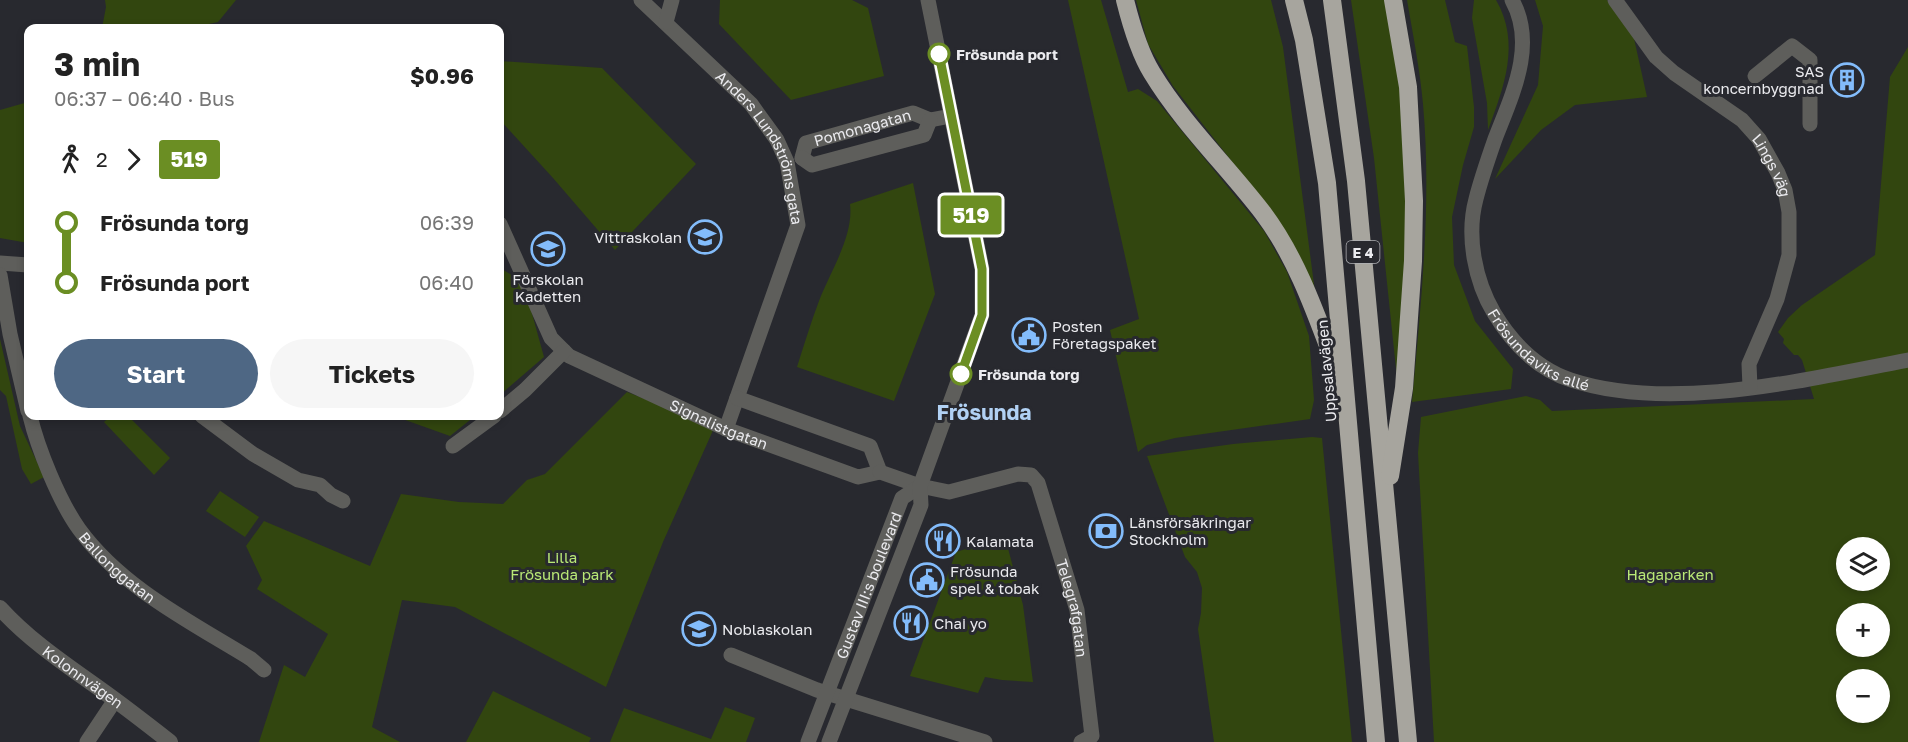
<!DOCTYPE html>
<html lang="en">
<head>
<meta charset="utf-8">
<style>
	body { margin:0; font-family:"Golos Text",sans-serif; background:#f6f6f6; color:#222; height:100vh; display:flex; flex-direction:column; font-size:22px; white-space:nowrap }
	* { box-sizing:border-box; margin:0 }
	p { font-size:20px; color:#767676 }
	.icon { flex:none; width:33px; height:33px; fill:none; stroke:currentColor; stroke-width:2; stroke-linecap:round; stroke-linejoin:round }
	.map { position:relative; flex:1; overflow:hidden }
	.details { position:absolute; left:24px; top:24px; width:480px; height:396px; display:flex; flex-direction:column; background:#fff; border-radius:12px; box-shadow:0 3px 9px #0003 }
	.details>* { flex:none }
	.badge { padding:0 12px; border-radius:4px; font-size:21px; line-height:39px }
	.controls { position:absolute; left:1836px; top:537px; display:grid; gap:12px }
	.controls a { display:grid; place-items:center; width:54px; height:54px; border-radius:50%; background:#fff; box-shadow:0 3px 9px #0003; font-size:30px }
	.map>.badge { position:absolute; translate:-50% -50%; box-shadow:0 0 0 3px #fff }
	.legs { display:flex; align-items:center; gap:9px; height:66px; padding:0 30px; font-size:20px }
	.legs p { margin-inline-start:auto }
	.overview { display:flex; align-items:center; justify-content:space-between; height:102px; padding:0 30px }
	h1 { font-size:33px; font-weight:700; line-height:45px }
	.button { display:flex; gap:12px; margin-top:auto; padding:12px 30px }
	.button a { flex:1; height:69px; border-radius:36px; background:#4e6784; color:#fff; font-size:24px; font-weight:700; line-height:69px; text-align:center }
	.button a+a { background:#f6f6f6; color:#222 }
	ul { padding:0 30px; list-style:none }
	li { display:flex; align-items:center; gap:21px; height:60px; font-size:22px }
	li i { display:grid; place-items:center; width:9px; height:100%; margin:0 8px; background:currentColor }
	li i::after { content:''; width:15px; height:15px; margin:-8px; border:4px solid; border-radius:50%; background:#fff }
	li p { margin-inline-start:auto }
	li:first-child i { background:linear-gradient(#0000 50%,currentColor 0) }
	li:last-child i { background:linear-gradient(currentColor 50%,#0000 0) }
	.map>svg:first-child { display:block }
</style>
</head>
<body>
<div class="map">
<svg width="1908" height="742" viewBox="0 0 1908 742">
	<rect width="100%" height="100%" fill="#28292f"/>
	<g fill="#32460f" fill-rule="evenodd">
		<path d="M105,0H236L218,22L191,28H102L106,7Z"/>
		<path d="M720,0H852L868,8L884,76L791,100L719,24Z"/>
		<path d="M1068,0H1101L1128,92L1138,89L1157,101L1264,231L1287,272L1309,336L1314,400L1310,419L1175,438L1147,445L1138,452L1110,330L1139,319Z"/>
		<path d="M1136,0H1271L1283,47L1315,292L1244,177L1173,86L1148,44Z"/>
		<path d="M1351,0H1385L1402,103L1407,203V287L1398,388L1374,158Z"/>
		<path d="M1407,0H1445L1455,42L1467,46L1474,107V127L1463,165L1452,217L1454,265L1475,321L1513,369L1511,389L1412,402C1421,303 1432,204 1423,104C1420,70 1413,35 1407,0Z"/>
		<path d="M1474,0H1496C1521,43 1504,87 1488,130L1487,103L1472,18Z"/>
		<path d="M1535,0H1607L1633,34L1647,97L1575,105L1541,130L1495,179L1538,85L1543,26Z"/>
		<path d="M1908,47V742H1434L1418,453L1421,417L1526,396L1540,400L1552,411L1814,399L1802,360L1798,355H1794L1783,343L1784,339L1778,332L1788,318L1802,305L1875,255L1890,77ZM1846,548H1880V580H1846ZM1846,614H1880V646H1846ZM1846,680H1880V712H1846Z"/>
		<path d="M500,61L602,68L696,164L615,250L553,178L500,120Z"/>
		<path d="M28,102V243L0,238V110Z"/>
		<path d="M913,183L935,294L894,401L797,367C804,345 811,322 819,301C830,272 854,236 850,204Z"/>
		<path d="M500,268L517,278L531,310L544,357L500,395Z"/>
		<path d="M0,339L20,426L44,477L31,484L22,469L6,396L0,390Z"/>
		<path d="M627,392L715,426L663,542L606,687L455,607L402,600L372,727L400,742H259L284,665L305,677L328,634L257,589L262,580L246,546L264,521L370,566L401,494L459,502L503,504L527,480L545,474Z"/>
		<path d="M111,416H128L170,458L154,475L104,422Z"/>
		<path d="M394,416H475L450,436Z"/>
		<path d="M1312,437L1322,438L1352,742H1214L1198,629L1201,613L1202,588L1197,572L1185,557L1147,456L1233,444Z"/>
		<path d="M220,491L259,517L245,537L206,511Z"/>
		<path d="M1005,537L1023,605L1033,682L1002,680L985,677L978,693L910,676L956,552Z"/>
		<path d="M493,691L591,738L589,742H466Z"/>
		<path d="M725,707L755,718L746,742H610L624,708L711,739Z"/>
	</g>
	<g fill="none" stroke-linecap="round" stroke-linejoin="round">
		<g stroke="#5e5e5b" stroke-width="15">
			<path id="s1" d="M641,0L751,104L777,140L787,162L798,225L726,429"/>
			<path id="s2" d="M1512,0C1537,45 1512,95 1495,139C1488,159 1481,179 1476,199C1466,236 1475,281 1494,313C1512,343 1538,369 1571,380C1671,413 1807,379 1908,360"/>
			<path id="s3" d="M1615,0L1656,57L1674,73L1742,120L1759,139L1778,173L1785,190L1789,212V255L1777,299L1749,364L1750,387"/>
			<path d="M666,22L672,0"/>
			<path d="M1755,76L1792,46L1810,60V124"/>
			<path id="s4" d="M802,158L806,143L913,113L930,120L951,116"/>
			<path d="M802,158L812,165L924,135L930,120"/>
			<path id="s5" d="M500,224L551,338L569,356L726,429L858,477L880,472L870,446L737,398"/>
			<path d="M0,263L28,265"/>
			<path d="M0,275L10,334L28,411"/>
			<path d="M500,411L525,390L564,351"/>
			<path id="s6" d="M30,416C38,449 59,501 79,529C122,588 191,622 251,659L264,670"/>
			<path d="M202,416L253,454L298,480L320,485L331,495L343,501"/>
			<path d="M453,446L494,416"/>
			<path id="s7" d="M880,472L920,486L949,492L1018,474L1031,475L1038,483L1077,610L1092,736L1081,742"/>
			<path d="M731,655L817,690L985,742"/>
			<path d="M87,742L115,700"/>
			<path id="s8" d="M808,742L902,498L920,486"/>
			<path d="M829,742L921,505L920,486L982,315V269L928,0"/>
		</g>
		<path stroke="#5e5e5b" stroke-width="16" id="s9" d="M0,608C29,640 65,664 100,689C124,706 147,724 170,742"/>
		<g stroke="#a7a59e" stroke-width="18">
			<path d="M1125,0C1131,24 1139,52 1152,73C1183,124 1227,166 1263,213C1299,261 1318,320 1339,375"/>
			<path d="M1294,0L1304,40L1327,183L1376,742"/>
			<path d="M1332,0L1356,181L1408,742"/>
			<path d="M1390,476L1404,388L1413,261L1414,201L1408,87L1393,0"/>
		</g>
	</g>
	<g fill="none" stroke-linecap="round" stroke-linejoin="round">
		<defs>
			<path id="line-1" d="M939,54L982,269V315L961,374"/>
		</defs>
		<use href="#line-1" stroke="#fff" stroke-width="14"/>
		<use href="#line-1" stroke="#6b8e23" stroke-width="9"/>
	</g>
	<defs>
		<symbol id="building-ring" viewBox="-11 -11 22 22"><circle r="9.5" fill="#28292f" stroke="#83bcfb" stroke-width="1.5"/><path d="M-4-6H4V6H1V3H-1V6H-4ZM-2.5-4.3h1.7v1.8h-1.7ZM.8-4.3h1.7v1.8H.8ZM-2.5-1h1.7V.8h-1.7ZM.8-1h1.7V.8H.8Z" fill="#83bcfb"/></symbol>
		<symbol id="school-ring" viewBox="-11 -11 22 22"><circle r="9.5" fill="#28292f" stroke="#83bcfb" stroke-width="1.5"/><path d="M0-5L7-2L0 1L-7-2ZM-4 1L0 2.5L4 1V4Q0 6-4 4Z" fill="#83bcfb"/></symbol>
		<symbol id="civic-ring" viewBox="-11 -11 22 22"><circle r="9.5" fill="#28292f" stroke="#83bcfb" stroke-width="1.5"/><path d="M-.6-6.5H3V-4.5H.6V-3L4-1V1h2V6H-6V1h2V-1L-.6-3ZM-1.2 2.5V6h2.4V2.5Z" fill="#83bcfb"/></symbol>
		<symbol id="bank-ring" viewBox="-11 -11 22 22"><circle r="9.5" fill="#28292f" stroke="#83bcfb" stroke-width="1.5"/><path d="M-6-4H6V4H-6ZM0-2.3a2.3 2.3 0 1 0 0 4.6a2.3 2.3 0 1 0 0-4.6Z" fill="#83bcfb"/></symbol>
		<symbol id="restaurant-ring" viewBox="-11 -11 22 22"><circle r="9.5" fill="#28292f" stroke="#83bcfb" stroke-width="1.5"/><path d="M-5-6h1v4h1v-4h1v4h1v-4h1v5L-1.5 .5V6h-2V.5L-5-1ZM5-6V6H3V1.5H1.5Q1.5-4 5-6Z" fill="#83bcfb"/></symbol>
	</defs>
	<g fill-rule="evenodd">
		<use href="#building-ring" x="1828" y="61" width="38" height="38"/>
		<use href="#school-ring" x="686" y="218" width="38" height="38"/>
		<use href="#school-ring" x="529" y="230" width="38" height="38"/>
		<use href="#civic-ring" x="1010" y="316" width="38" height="38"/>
		<use href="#bank-ring" x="1087" y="512" width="38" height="38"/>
		<use href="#restaurant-ring" x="924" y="522" width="38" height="38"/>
		<use href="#civic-ring" x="908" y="561" width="38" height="38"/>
		<use href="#restaurant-ring" x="892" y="604" width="38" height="38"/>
		<use href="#school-ring" x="680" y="610" width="38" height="38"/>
	</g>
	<g fill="#fff" stroke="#6b8e23" stroke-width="3">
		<circle cx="939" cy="54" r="10"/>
		<circle cx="961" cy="374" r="10"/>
	</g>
	<g text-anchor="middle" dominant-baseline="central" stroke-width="6" stroke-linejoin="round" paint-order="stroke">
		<rect fill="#28292f" stroke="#b0b1b5" stroke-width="1.5" x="1346.5" y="241" width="33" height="22" rx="4.5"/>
		<g font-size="14" font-weight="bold" fill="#ebebef">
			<text x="1363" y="252">E 4</text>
		</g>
		<g font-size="15" font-weight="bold" fill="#ebebef" stroke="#28292f" text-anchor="start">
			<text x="956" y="54">Frösunda port</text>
			<text x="978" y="374">Frösunda torg</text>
		</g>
		<g font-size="15" fill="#ebebef" stroke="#28292f" text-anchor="start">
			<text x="1824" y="71" text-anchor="end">SAS<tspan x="1824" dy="17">koncernbyggnad</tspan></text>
			<text x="682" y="237" text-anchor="end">Vittraskolan</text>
			<text x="548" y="279" text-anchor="middle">Förskolan<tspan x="548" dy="17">Kadetten</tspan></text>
			<text x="1052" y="326">Posten<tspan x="1052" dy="17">Företagspaket</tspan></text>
			<text x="1129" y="522">Länsförsäkringar<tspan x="1129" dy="17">Stockholm</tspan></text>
			<text x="966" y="541">Kalamata</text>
			<text x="950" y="571">Frösunda<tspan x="950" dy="17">spel &amp; tobak</tspan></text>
			<text x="934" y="623">Chai yo</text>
			<text x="722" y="629">Noblaskolan</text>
		</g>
		<g font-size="15" fill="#ebebef" stroke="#28292f">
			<text stroke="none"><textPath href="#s4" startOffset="74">Pomonagatan</textPath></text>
			<text stroke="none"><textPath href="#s1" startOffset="195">Anders Lundströms gata</textPath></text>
			<text stroke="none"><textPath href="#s3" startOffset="232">Lings väg</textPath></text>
			<text stroke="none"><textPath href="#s2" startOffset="386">Frösundaviks allé</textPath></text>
			<text transform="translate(1326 371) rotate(-95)">Uppsalavägen</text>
			<text stroke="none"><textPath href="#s5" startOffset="315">Signalistgatan</textPath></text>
			<text stroke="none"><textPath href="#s6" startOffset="178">Ballonggatan</textPath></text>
			<text stroke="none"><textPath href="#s8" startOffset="168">Gustav III:s boulevard</textPath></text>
			<text stroke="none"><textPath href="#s7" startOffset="297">Telegrafgatan</textPath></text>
			<text stroke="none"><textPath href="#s9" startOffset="108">Kolonnvägen</textPath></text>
		</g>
		<g font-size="15" fill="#b9e876" stroke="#28292f">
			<text x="562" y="557">Lilla<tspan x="562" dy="17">Frösunda park</tspan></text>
			<text x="1670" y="574">Hagaparken</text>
		</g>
		<g font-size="21" font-weight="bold" fill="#b1d1f4" stroke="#28292f">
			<text x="984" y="412">Frösunda</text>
		</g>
	</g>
</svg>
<div class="controls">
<a><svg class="icon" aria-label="layers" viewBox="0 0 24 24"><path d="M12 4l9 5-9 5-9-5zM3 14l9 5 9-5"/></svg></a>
<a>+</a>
<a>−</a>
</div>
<b class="badge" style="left:971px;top:215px;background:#6b8e23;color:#fff">519</b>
<section class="details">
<div class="overview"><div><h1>3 min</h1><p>06:37 – 06:40 · Bus</p></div><b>$0.96</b></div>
<div class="legs"><svg class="icon" aria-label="walk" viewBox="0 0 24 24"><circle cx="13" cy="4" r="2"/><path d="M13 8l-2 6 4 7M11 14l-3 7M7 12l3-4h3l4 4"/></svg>2<svg class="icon" aria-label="forward" viewBox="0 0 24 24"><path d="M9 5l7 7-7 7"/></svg><b class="badge" style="background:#6b8e23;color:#fff">519</b></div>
<ul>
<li><i style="color:#6b8e23"></i><b>Frösunda torg</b><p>06:39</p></li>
<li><i style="color:#6b8e23"></i><b>Frösunda port</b><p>06:40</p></li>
</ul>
<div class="button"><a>Start</a><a>Tickets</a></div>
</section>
</div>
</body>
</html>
